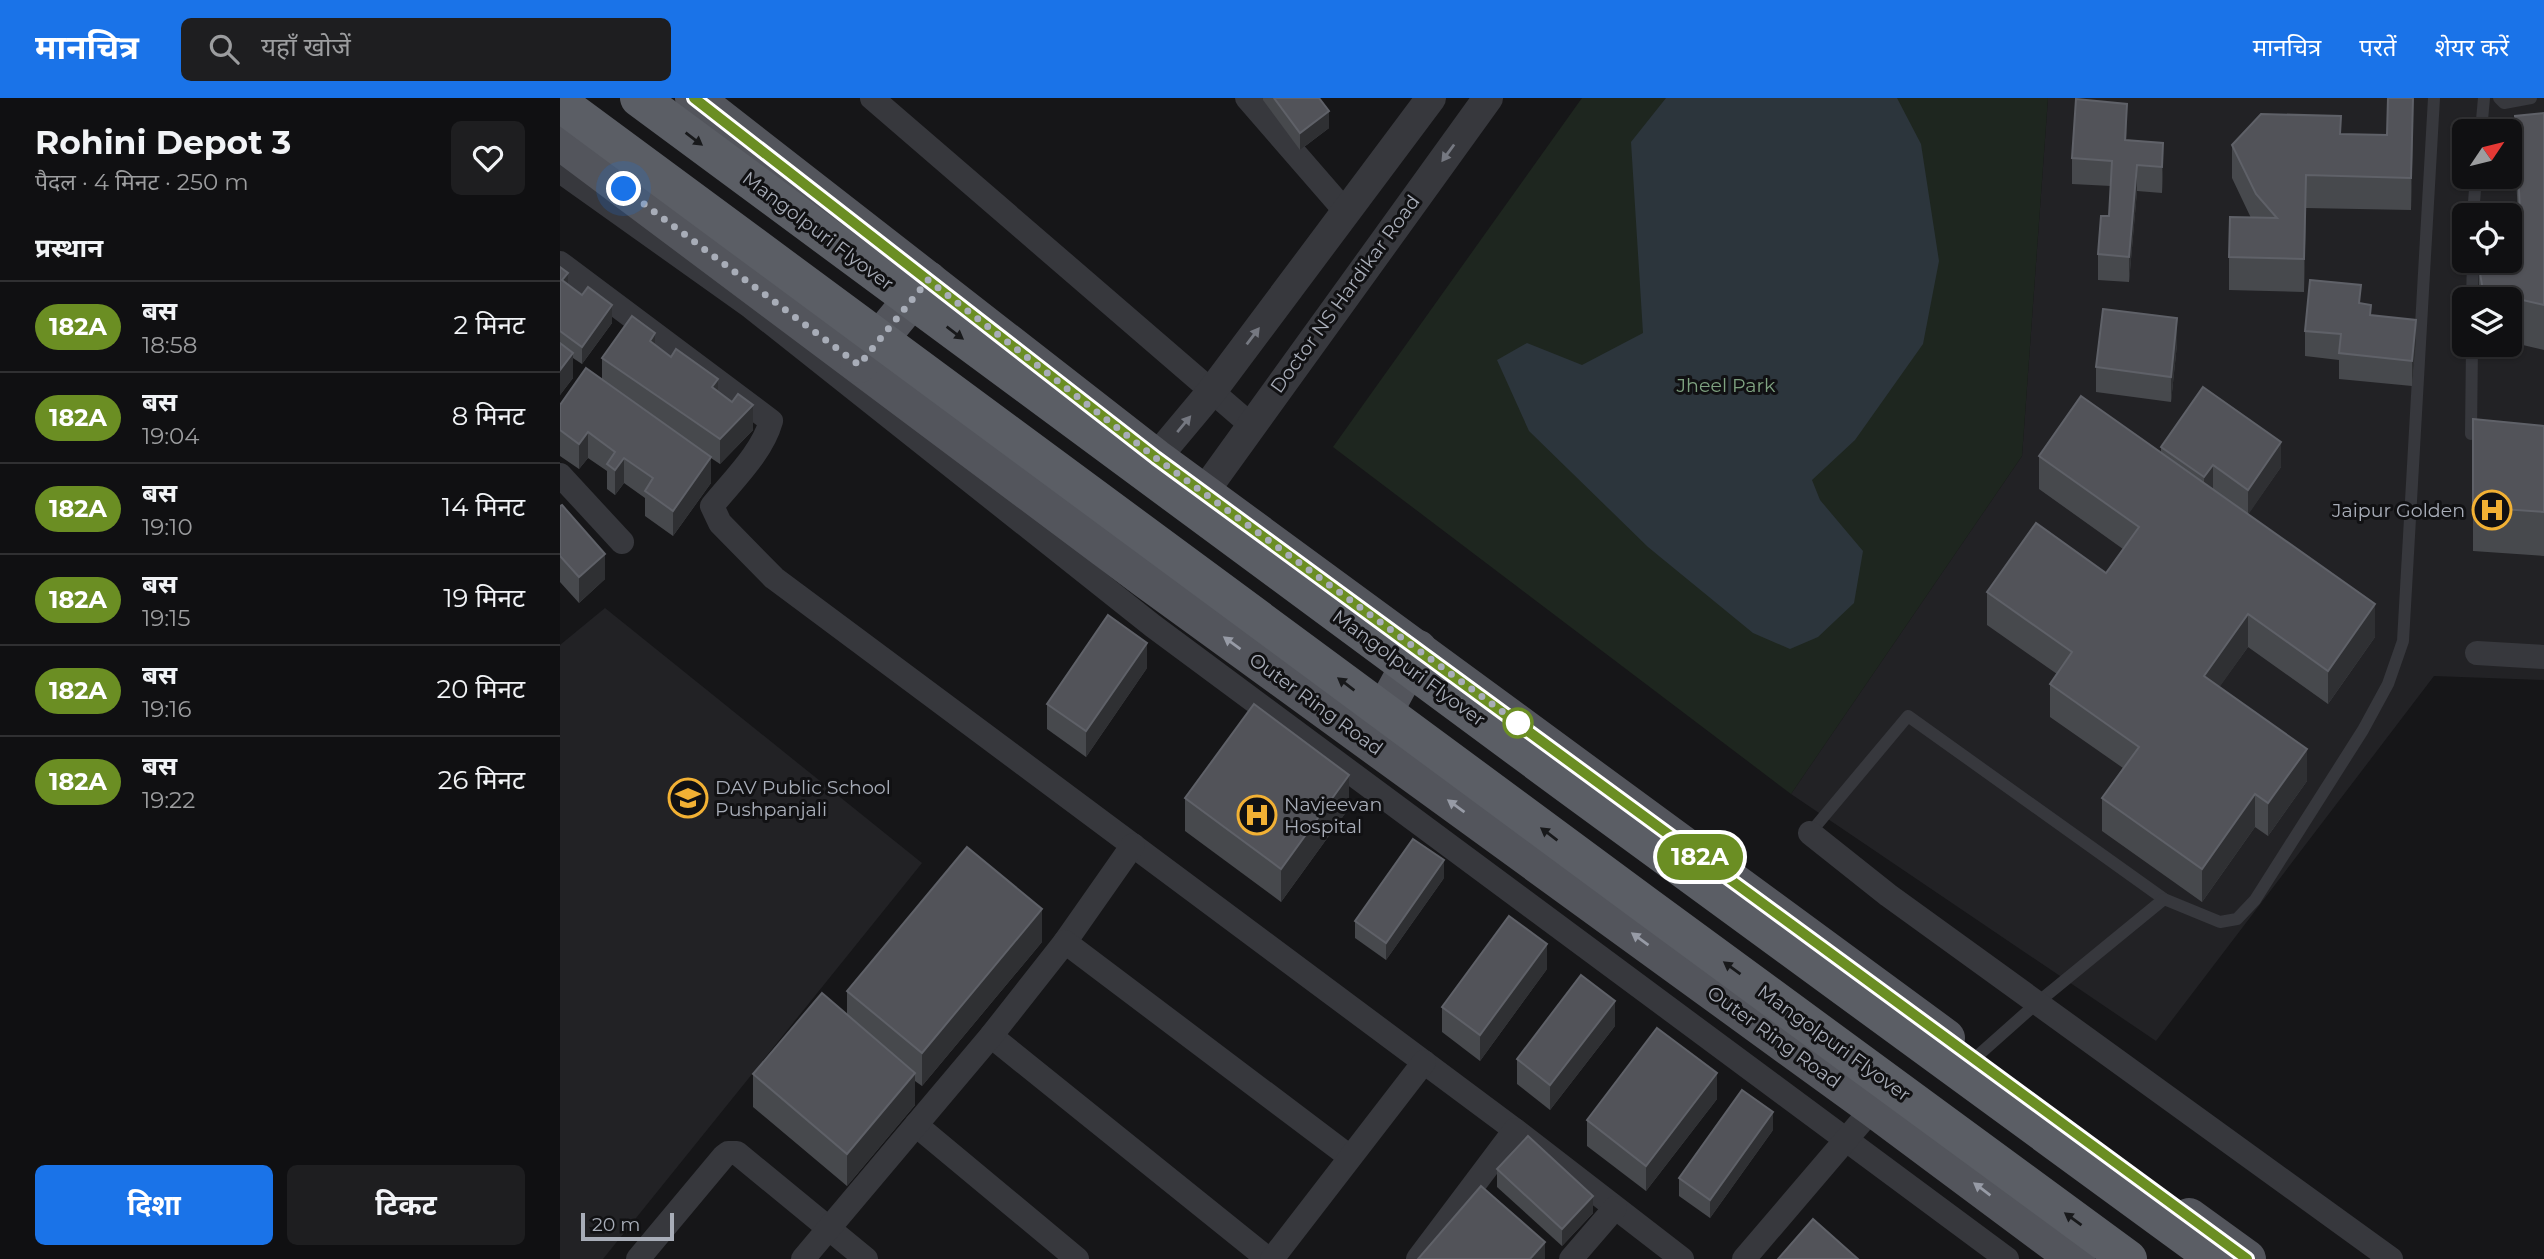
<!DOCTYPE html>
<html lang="hi">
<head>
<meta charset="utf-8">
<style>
	body { margin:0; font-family:Montserrat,"Noto Sans Devanagari",sans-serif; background:#1e1e20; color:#f1f3f6; height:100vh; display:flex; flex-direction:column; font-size:26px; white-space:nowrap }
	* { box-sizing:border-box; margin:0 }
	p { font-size:23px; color:#9c9d9f }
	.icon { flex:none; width:38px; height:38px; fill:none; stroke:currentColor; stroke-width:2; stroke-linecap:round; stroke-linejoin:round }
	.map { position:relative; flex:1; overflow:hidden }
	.drawer { display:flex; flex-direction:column; background:#101012; width:560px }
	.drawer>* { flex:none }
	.badge { padding:0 14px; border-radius:23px; font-size:24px; line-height:46px }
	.needle { width:46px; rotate:55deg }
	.fabs { position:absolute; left:1892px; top:21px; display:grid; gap:14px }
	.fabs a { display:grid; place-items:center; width:70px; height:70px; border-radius:10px; background:#101012; box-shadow:0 2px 5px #0004,0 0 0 2px #303032; font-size:35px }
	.scale { position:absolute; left:21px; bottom:18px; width:93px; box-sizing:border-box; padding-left:7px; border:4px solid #a8adb8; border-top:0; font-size:19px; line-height:24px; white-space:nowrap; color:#a8adb8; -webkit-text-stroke:5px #111113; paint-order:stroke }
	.you { position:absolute; width:35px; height:35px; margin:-18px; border:5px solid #fff; border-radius:50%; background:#1a73e8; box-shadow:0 0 0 10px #1a73e833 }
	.map>.badge { position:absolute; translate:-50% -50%; box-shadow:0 0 0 4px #fff }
	h2 { padding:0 35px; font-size:26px; line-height:63px }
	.round { display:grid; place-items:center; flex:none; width:74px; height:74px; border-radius:10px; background:#1e1e20 }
	.overview { display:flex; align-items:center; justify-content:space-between; height:119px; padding:0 35px }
	h1 { font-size:33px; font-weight:700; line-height:52px }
	.cta { display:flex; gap:14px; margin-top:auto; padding:14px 35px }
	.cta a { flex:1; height:80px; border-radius:10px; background:#1a73e8; color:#fff; font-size:28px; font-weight:700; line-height:80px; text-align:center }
	.cta a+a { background:#1e1e20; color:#f1f3f6 }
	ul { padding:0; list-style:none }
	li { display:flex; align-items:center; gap:21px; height:91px; padding:0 35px; border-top:2px solid #303032 }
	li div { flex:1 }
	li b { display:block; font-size:26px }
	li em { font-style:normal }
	li .badge { min-width:77px; font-weight:700; text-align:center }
	header { display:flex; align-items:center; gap:42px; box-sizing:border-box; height:98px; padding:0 35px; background:#1a73e8; color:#fff }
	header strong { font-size:33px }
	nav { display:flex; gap:38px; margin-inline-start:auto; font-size:24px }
	.search { width:490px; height:63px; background:#1e1e20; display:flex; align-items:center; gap:18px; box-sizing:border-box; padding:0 24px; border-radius:10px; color:#9c9d9f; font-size:26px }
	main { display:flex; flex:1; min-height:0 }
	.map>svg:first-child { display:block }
</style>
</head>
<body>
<header>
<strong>मानचित्र</strong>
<div class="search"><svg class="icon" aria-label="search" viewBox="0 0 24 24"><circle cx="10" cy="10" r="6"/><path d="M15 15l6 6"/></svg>यहाँ खोजें</div>
<nav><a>मानचित्र</a><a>परतें</a><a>शेयर करें</a></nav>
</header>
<main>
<section class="drawer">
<div class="overview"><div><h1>Rohini Depot 3</h1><p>पैदल · 4 मिनट · 250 m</p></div><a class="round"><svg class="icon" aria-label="heart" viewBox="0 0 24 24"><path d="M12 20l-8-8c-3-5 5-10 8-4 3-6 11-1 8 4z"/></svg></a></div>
<h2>प्रस्थान</h2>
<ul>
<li><span class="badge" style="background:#6b8e23;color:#fff">182A</span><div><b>बस</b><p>18:58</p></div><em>2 मिनट</em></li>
<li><span class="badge" style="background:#6b8e23;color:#fff">182A</span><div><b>बस</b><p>19:04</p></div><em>8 मिनट</em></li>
<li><span class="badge" style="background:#6b8e23;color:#fff">182A</span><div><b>बस</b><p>19:10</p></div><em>14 मिनट</em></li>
<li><span class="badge" style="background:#6b8e23;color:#fff">182A</span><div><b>बस</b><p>19:15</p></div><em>19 मिनट</em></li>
<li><span class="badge" style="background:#6b8e23;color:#fff">182A</span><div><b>बस</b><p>19:16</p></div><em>20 मिनट</em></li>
<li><span class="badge" style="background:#6b8e23;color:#fff">182A</span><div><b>बस</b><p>19:22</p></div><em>26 मिनट</em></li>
</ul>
<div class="cta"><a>दिशा</a><a>टिकट</a></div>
</section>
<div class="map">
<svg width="1984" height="1161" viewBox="0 0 1984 1161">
	<rect width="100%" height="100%" fill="#161618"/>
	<g fill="#222225" fill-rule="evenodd">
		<path d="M1488,0H1984V582L1874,578L1596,943L1231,696L1462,358ZM1904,33H1950V79H1904ZM1904,117H1950V163H1904ZM1904,201H1950V247H1904Z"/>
		<path d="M45,510L362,765L43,1161H0V547Z"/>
	</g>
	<path fill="#1e261f" d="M1022,0H1488L1462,358L1231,696L773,349Z"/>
	<path fill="#2c353c" d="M1106,0H1337L1361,46L1379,163L1363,246L1295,342L1252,382L1260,402L1303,453L1294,505L1258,539L1230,551L1193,535L1088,449L969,333L937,262L967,245L1022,267L1083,235L1071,44Z"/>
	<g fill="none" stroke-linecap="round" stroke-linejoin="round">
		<g stroke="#37383d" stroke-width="12">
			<path d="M1939,0L1944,5L1971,0"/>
			<path d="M1921,33L1924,0"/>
			<path d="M1913,117L1916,79"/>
			<path d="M1912,201L1913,163"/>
			<path d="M1911,336L1912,247"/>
			<path d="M1250,735L1348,618L1604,801"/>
			<path d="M1414,961L1477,905L1604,801L1660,824L1677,821L1695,802L1803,632L1828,586L1843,543L1874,0"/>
		</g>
		<g stroke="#37383d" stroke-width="24">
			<path d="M312,0L691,327"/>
			<path d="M687,0L786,114"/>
			<path d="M0,73L191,209L593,528L1447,1161"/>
			<path d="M0,165L211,323C202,355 172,383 152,408L160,425L214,480L955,1032L1122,1161"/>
			<path d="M0,377L62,444"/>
			<path d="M1917,555L1984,559"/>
			<path d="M1250,735L1328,797L1831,1161"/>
			<path d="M505,844L573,747"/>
			<path d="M431,938L708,1161"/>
			<path d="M356,1027L517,1161"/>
			<path d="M78,1161L164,1058L168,1055H177L306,1161"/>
			<path d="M243,1161L431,938L505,844L790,1059"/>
			<path d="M712,1161L864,964"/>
			<path d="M858,1161L955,1032"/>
			<path d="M1011,1161L1055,1110"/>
			<path d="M1184,1161L1313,1010"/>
		</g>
		<g stroke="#37383d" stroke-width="30">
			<path d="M596,360L652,293L871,0"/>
			<path d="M644,394L928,0"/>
		</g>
		<g stroke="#53555c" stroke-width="38">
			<path d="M134,0L596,360L1386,940"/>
			<path d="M0,43L585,481L1313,1010L1516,1161"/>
			<path d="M299,266L368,182"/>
			<path d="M809,641L858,551"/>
			<path d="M1629,1119L1687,1161"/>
		</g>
		<g stroke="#5b5e65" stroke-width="38">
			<path d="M79,0L1011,689L1656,1161"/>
			<path d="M0,5L1087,808L1568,1161"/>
		</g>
	</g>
	<g fill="#47494d">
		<path d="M703,0H759L769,30L740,52L703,2Z"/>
		<path d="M1984,15V252L1950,244V201H1919V169L1961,167L1955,63V18Z"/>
		<path d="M1567,31L1566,42L1603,70L1602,95L1577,93L1569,184L1538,182V156L1549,118L1551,88L1512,86V60Z"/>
		<path d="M1853,31L1851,112L1746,110L1744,194L1669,192V159L1691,120L1672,80V47L1781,36L1827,37Z"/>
		<path d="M0,169L8,186L52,225L22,266L13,260V280L0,297Z"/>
		<path d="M1801,205L1811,217L1856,247L1852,288L1779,281V262L1745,258V233Z"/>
		<path d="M1617,246L1611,304L1536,294V269Z"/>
		<path d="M95,248L158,293L193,332L160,366L151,360V385L113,438L85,418V400L64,385L55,397L47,391V373L28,360L19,371L0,358V307L42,282V260Z"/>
		<path d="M1913,321L1984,328V458L1913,453Z"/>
		<path d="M1601,349L1721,369L1688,416L1815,539L1768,606L1688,549L1659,589L1747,683L1708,738L1695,729L1642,804L1542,733V700L1563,670L1490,619V586L1497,576L1427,527V494L1546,475L1563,451L1479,391V358L1601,355Z"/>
		<path d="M0,408L45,481L19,505L0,484Z"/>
		<path d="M587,570L526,659L487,631V606Z"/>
		<path d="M625,700L789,710L721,804L625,733Z"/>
		<path d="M884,780L826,862L795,840V823Z"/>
		<path d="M482,844L362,988L355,983V1007L287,1088L193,1009V976L287,916V893Z"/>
		<path d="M987,871L920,963L882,934V909Z"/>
		<path d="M1055,928L990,1012L957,986V961Z"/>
		<path d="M1157,1001L1086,1093L1027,1048V1022Z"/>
		<path d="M1213,1032L1150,1120L1119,1098V1080Z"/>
		<path d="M937,1071L1033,1115L1002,1148L937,1089Z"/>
	</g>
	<g fill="#2f3033">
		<path d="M1853,0V31L1851,112V80Z"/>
		<path d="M1567,6V31L1565,67V42Z"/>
		<path d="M769,13V30L740,52V35Z"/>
		<path d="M1603,45V70L1602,95V69Z"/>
		<path d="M1577,67V93L1569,184V159Z"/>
		<path d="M1746,77V110L1744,194V161Z"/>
		<path d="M8,175V192L2,182Z"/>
		<path d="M52,207V225L22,266V249Z"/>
		<path d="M1617,220V246L1611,304V279Z"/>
		<path d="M1856,222V247L1852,288V263Z"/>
		<path d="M95,235V261L90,243Z"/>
		<path d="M13,255V280L0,297V272Z"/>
		<path d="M158,281V306L152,289Z"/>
		<path d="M193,307V332L160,366V341Z"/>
		<path d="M28,334V360L19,371V346Z"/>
		<path d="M1721,344V369L1688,417V392Z"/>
		<path d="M151,359V385L113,438V413Z"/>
		<path d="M64,360V385L55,397V372Z"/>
		<path d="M1653,367V393L1644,405V379Z"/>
		<path d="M45,456V481L19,505V479Z"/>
		<path d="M1815,506V539L1768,606V573Z"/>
		<path d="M1688,516V549L1644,611V578Z"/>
		<path d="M587,545V570L526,659V633Z"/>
		<path d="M1747,651V683L1708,738V705Z"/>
		<path d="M789,677V710L721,804V771Z"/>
		<path d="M1695,696V729L1642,804V771Z"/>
		<path d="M884,762V780L826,862V845Z"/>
		<path d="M482,811V844L362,988V955Z"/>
		<path d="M987,846V871L920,963V937Z"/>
		<path d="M1055,903V928L990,1012V987Z"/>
		<path d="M355,975V1007L287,1088V1056Z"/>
		<path d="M1157,975V1001L1086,1093V1068Z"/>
		<path d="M1213,1014V1032L1150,1120V1102Z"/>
		<path d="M1033,1098V1115L1002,1148V1131Z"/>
		<path d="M985,1144V1161H970Z"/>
	</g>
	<g fill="#525359" stroke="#5f6168" stroke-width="2">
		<path d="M714,0H759L769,13L740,35Z"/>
		<path d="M1828,0H1853L1851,80L1746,77L1744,161L1669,159L1670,119L1717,120L1696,96L1672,47L1701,16L1781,18L1780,36L1827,37Z"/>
		<path d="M1516,1L1567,6L1565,42L1603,45L1602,69L1577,67L1569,159L1538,156L1541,118H1549L1552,63L1512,60Z"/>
		<path d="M1984,15V207L1923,193L1919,169L1963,167L1955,18Z"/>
		<path d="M0,169L8,175L2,182L22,197L28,189L52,207L22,249L0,233Z"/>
		<path d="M1750,182L1801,187L1799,205L1811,207L1810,217L1856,222L1852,263L1779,255L1781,236L1745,233Z"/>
		<path d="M1543,211L1617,220L1611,279L1536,269Z"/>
		<path d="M72,218L95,235L90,243L111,259L116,251L158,281L152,289L172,304L178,296L193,307L160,341L42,260Z"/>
		<path d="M0,245L13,255L0,272Z"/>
		<path d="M26,270L151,359L113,413L85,393L93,380L64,360L55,372L47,366L55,354L28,334L19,346L0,332V307Z"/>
		<path d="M1643,289L1721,344L1688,392L1653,367L1644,379L1601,349Z"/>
		<path d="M1521,298L1815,506L1768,573L1688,516L1644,578L1747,651L1708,705L1695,696L1642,771L1542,700L1579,649L1490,586L1512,554L1427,494L1476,425L1546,475L1579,429L1479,358Z"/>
		<path d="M1913,321L1984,328V414L1913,409Z"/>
		<path d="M2,407L45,456L19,479L0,458V408Z"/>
		<path d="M548,517L587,545L526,633L487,606Z"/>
		<path d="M694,606L789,677L721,771L625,700Z"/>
		<path d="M853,741L884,762L826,845L795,823Z"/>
		<path d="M407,749L482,811L362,955L287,893Z"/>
		<path d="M949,818L987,846L920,937L882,909Z"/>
		<path d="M1021,877L1055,903L990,987L957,961Z"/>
		<path d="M262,895L355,975L287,1056L193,976Z"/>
		<path d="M1097,930L1157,975L1086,1068L1027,1022Z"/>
		<path d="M1182,992L1213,1014L1150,1102L1119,1080Z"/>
		<path d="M968,1038L1033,1098L1002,1131L937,1071Z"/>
		<path d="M921,1088L985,1144L970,1161H858Z"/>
		<path d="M1253,1121L1298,1161H1218Z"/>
	</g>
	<defs><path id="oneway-solid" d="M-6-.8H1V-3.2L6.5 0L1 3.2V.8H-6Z" transform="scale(1.75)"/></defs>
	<g fill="#18191b">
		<use href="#oneway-solid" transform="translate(134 41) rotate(37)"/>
		<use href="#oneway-solid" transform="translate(395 235) rotate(37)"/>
		<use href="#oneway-solid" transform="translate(786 586) rotate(-143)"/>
		<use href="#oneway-solid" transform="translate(989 736) rotate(-143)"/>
		<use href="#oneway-solid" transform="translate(1172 870) rotate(-144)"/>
		<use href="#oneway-solid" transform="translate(1513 1121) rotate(-144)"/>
	</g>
	<g fill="#757881">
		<use href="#oneway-solid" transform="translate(888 55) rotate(126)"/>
		<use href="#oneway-solid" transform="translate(693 238) rotate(-53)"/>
		<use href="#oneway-solid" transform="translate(624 326) rotate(-50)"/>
	</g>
	<g fill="#979ba6">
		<use href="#oneway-solid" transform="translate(672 545) rotate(-144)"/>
		<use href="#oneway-solid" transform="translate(896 708) rotate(-144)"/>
		<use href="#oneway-solid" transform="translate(1080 841) rotate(-144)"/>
		<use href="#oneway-solid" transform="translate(1422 1091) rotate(-143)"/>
	</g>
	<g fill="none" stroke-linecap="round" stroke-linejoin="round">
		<defs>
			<path id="line" d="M134,0L596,360L1687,1161"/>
		</defs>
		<use href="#line" stroke="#fff" stroke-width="16"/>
		<use href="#line" stroke="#6b8e23" stroke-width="10"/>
		<path stroke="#a8adb8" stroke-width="7" stroke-dasharray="0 12.6" d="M64,91L299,267L368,182L596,360L969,633L958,625"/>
	</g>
	<defs>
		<symbol id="hospital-ring" viewBox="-11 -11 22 22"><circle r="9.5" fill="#111113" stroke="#f2b134" stroke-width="1.5"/><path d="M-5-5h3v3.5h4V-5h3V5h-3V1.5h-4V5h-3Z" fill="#f2b134"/></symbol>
		<symbol id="school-ring" viewBox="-11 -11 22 22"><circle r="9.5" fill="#111113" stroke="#f2b134" stroke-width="1.5"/><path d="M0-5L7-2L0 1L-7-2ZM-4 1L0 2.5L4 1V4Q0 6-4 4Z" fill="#f2b134"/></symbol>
	</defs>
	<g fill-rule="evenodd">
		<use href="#hospital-ring" x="1910" y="390" width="44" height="44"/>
		<use href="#school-ring" x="106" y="678" width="44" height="44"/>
		<use href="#hospital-ring" x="675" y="695" width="44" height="44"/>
	</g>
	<circle fill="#fff" stroke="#6b8e23" stroke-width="3.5" cx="958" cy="625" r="14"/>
	<g text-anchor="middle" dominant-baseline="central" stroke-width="6" stroke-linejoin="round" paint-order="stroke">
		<g font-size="19" fill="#a8adb8" stroke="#111113">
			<text transform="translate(258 133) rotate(37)">Mangolpuri Flyover</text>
			<text transform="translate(785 196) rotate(-54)">Doctor NS Hardikar Road</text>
			<text transform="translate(849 570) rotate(36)">Mangolpuri Flyover</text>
			<text transform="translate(756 606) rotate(36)">Outer Ring Road</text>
			<text transform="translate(1214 939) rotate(36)">Outer Ring Road</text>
			<text transform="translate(1274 945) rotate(36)">Mangolpuri Flyover</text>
		</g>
		<g font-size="19" fill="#7fa381" stroke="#111113">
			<text x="1166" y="287">Jheel Park</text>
		</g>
		<g font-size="19" fill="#a8adb8" stroke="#111113" text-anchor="start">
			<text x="1905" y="412" text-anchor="end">Jaipur Golden</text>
			<text x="155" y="689">DAV Public School<tspan x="155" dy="22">Pushpanjali</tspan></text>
			<text x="724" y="706">Navjeevan<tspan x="724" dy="22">Hospital</tspan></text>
		</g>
	</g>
</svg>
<div class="fabs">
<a><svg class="needle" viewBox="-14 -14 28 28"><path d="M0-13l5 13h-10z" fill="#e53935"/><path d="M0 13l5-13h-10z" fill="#9c9d9f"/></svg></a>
<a><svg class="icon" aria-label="locate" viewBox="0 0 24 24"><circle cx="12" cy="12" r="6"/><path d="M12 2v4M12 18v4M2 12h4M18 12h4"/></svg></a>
<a><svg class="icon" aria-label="layers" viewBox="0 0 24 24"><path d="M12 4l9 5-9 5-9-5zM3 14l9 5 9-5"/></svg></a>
</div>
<div class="scale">20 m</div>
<div class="you" style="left:64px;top:91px"></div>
<b class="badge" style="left:1140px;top:759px;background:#6b8e23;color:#fff">182A</b>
</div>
</main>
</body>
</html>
